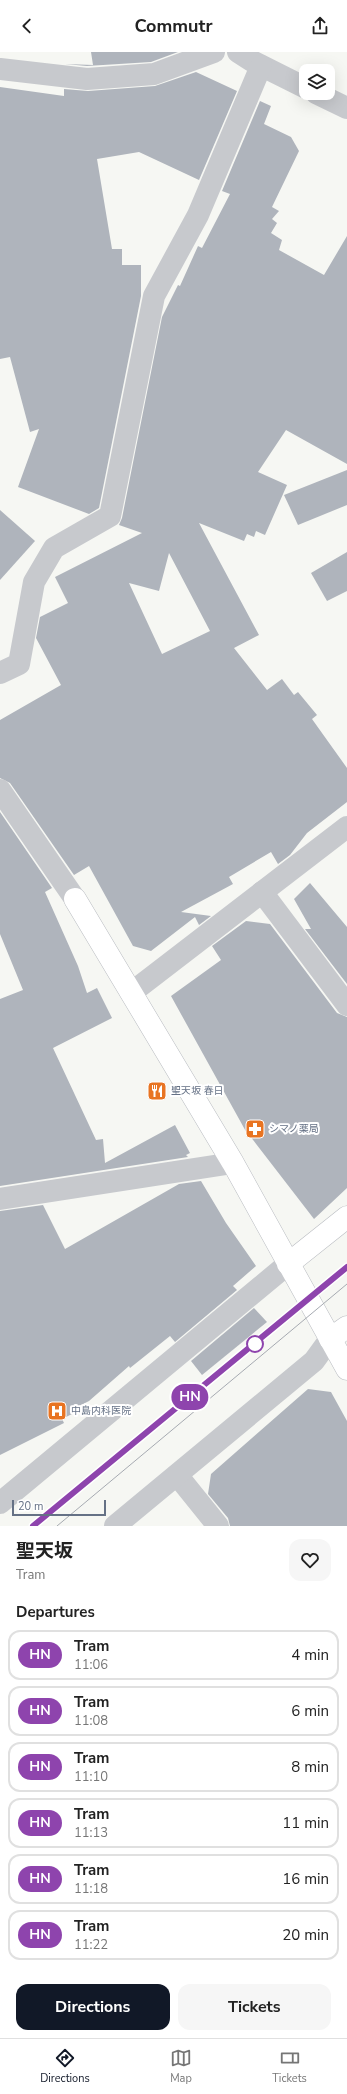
<!DOCTYPE html>
<html lang="en">
<head>
<meta charset="utf-8">
<style>
	body { margin:0; font-family:"Nunito Sans","Noto Sans JP",sans-serif; background:#f6f6f6; color:#222; height:100vh; display:flex; flex-direction:column; font-size:15px; white-space:nowrap }
	* { box-sizing:border-box; margin:0 }
	p { font-size:13px; color:#767676 }
	.icon { flex:none; width:22px; height:22px; fill:none; stroke:currentColor; stroke-width:2; stroke-linecap:round; stroke-linejoin:round }
	.map { position:relative; height:1474px; overflow:hidden }
	.side { display:flex; flex-direction:column; background:#fff; flex:1 }
	.side>* { flex:none }
	.badge { padding:0 8px; border-radius:13px; font-size:14px; line-height:26px }
	.controls { position:absolute; left:299px; top:12px; display:grid; gap:8px }
	.controls a { display:grid; place-items:center; width:36px; height:36px; border-radius:8px; background:#fff; box-shadow:0 4px 16px #0002; font-size:20px }
	.scale { position:absolute; left:12px; bottom:10px; width:94px; box-sizing:border-box; padding-left:4px; border:2px solid #657185; border-top:0; font-size:11px; line-height:14px; white-space:nowrap; color:#657185; -webkit-text-stroke:3px #fff; paint-order:stroke }
	.map>.badge { position:absolute; translate:-50% -50%; box-shadow:0 0 0 2px #fff }
	h2 { padding:0 16px; font-size:15px; line-height:36px }
	.round { display:grid; place-items:center; flex:none; width:42px; height:42px; border-radius:12px; background:#f6f6f6 }
	.overview { display:flex; align-items:center; justify-content:space-between; height:68px; padding:0 16px }
	h1 { font-size:19px; font-weight:700; line-height:30px }
	.primary-button { display:flex; gap:8px; margin-top:auto; padding:8px 16px }
	.primary-button a { flex:1; height:46px; border-radius:12px; background:#111827; color:#fff; font-size:16px; font-weight:700; line-height:46px; text-align:center }
	.primary-button a+a { background:#f6f6f6; color:#222 }
	ul { padding:0; list-style:none }
	li { display:flex; align-items:center; gap:12px; height:50px; margin:0 8px 6px; padding:0 8px; border:2px solid #e0e0e0; border-radius:12px }
	li div { flex:1 }
	li b { display:block; font-size:15px }
	li em { font-style:normal }
	li .badge { min-width:44px; font-weight:700; text-align:center }
	header { display:flex; justify-content:space-between; align-items:center; height:52px; padding:0 16px; background:#fff; font-size:18px; font-weight:700 }
	.tab-bar { display:flex; justify-content:space-around; align-items:center; height:56px; border-top:1px solid #e0e0e0; background:#fff; font-size:11px; color:#767676 }
	.tab-bar a { display:grid; justify-items:center; gap:2px }
	.tab-bar .selected { color:#111827 }
	.map>svg:first-child { display:block }
</style>
</head>
<body>
<header><svg class="icon" aria-label="back" viewBox="0 0 24 24"><path d="M15 5l-7 7 7 7"/></svg>Commutr<svg class="icon" aria-label="share" viewBox="0 0 24 24"><path d="M12 15V3M7 8l5-5 5 5M5 13v7h14v-7"/></svg></header>
<div class="map">
<svg width="347" height="1474" viewBox="0 0 347 1474">
	<rect width="100%" height="100%" fill="#f6f7f3"/>
	<g fill="#afb4bc" fill-rule="evenodd">
		<path d="M91,0H178L151,10L87,14L65,12L93,13Z"/>
		<path d="M196,20L237,39L199,128L139,100L97,107L112,197H122V213H141V244L99,456L89,462L18,435L39,377L30,380L10,305L0,307V35L64,44V37L88,39L155,34Z"/>
		<path d="M260,49L271,54L264,72L291,85L299,99L272,155L279,159L272,167L277,171L271,181L282,188L279,198L324,223L347,184V412L286,378L258,420L287,433L265,483L256,479L254,485L247,482L244,489L199,471L259,583L234,596L267,638L282,627L294,643L298,640L317,663L312,667L347,716V750L307,781L290,803L278,812L271,800L229,825L233,832L181,860L211,864L199,873L195,865L151,899L133,894L89,814L74,823L10,731L0,726V668L61,633L36,586L40,565L68,551L55,525L142,481L119,473L122,466L162,265L178,233L180,234L198,194L202,196L230,142L222,139ZM169,501L210,579L162,602L129,531L159,539Z"/>
		<path d="M347,418V453L298,473L284,443Z"/>
		<path d="M0,458L35,489L0,528Z"/>
		<path d="M347,500V539L327,549L311,521Z"/>
		<path d="M0,760L52,836L45,840L78,914L87,941L97,936L112,966L53,996L96,1088L103,1087L105,1111L175,1073L190,1101L186,1103L188,1105L0,1134V947L23,938L0,882Z"/>
		<path d="M310,831L347,875V932L305,877H311L294,847Z"/>
		<path d="M246,869L270,872L337,961L347,965V1136L314,1167L250,1084L249,1085L171,944L221,908L212,894Z"/>
		<path d="M201,1129L226,1171L256,1214L233,1234L237,1238L175,1290L170,1284L130,1316L129,1314L89,1349L73,1357L74,1361L62,1367L64,1371L0,1403V1159L43,1153L65,1197L179,1132Z"/>
		<path d="M254,1256L267,1270L202,1323L191,1309Z"/>
		<path d="M308,1337L331,1340L347,1369V1474H230L228,1466L208,1442L211,1422Z"/>
	</g>
	<g fill="none" stroke-linecap="round" stroke-linejoin="round">
		<defs>
			<g id="secondary">
				<path d="M75,847L233,1111L347,1317"/>
				<path d="M288,1212L347,1165"/>
				<path d="M330,1287L347,1275"/>
			</g>
		</defs>
		<use href="#secondary" stroke="#b9bcc1" stroke-width="23"/>
		<g stroke="#c7c9cd" stroke-width="22">
			<path d="M238,0L252,9L306,36"/>
			<path d="M0,17L87,27L154,22L214,0"/>
			<path d="M316,41L347,56"/>
			<path d="M0,621L19,612L34,530L54,496L110,464L154,244L198,163L261,14"/>
			<path d="M0,738L75,847"/>
			<path d="M262,840L347,953"/>
			<path d="M131,941L347,775"/>
			<path d="M0,1147L233,1111"/>
			<path d="M177,1423L218,1474"/>
			<path d="M0,1451L288,1212"/>
			<path d="M115,1474L314,1309L330,1287"/>
		</g>
		<use href="#secondary" stroke="#fff" stroke-width="22"/>
		<g stroke="#a6aab1" stroke-width="1">
			<path d="M33,1474L347,1215"/>
			<path d="M57,1474L347,1232"/>
		</g>
	</g>
	<g fill="none" stroke-linecap="round" stroke-linejoin="round">
		<defs>
			<path id="line" d="M33,1474L347,1215"/>
		</defs>
		<use href="#line" stroke="#fff" stroke-width="9"/>
		<use href="#line" stroke="#8e44ad" stroke-width="6"/>
	</g>
	<defs>
		<symbol id="restaurant-square" viewBox="-11 -11 22 22"><rect x="-9" y="-9" width="18" height="18" rx="4" fill="#e87422" stroke="#fff"/><path d="M-5-6h1v4h1v-4h1v4h1v-4h1v5L-1.5 .5V6h-2V.5L-5-1ZM5-6V6H3V1.5H1.5Q1.5-4 5-6Z" fill="#fff"/></symbol>
		<symbol id="pharmacy-square" viewBox="-11 -11 22 22"><rect x="-9" y="-9" width="18" height="18" rx="4" fill="#e87422" stroke="#fff"/><path d="M-2-6h4v4h4v4h-4v4h-4v-4h-4v-4h4Z" fill="#fff"/></symbol>
		<symbol id="hospital-square" viewBox="-11 -11 22 22"><rect x="-9" y="-9" width="18" height="18" rx="4" fill="#e87422" stroke="#fff"/><path d="M-5-5h3v3.5h4V-5h3V5h-3V1.5h-4V5h-3Z" fill="#fff"/></symbol>
	</defs>
	<g fill-rule="evenodd">
		<use href="#restaurant-square" x="146" y="1028" width="22" height="22"/>
		<use href="#pharmacy-square" x="244" y="1066" width="22" height="22"/>
		<use href="#hospital-square" x="46" y="1348" width="22" height="22"/>
	</g>
	<circle fill="#fff" stroke="#8e44ad" stroke-width="2" cx="255" cy="1292" r="8"/>
	<g text-anchor="middle" dominant-baseline="central" stroke-width="4" stroke-linejoin="round" paint-order="stroke">
		<g font-size="10" fill="#657185" stroke="#fff" text-anchor="start">
			<text x="171" y="1039">聖天坂 春日</text>
			<text x="269" y="1077">シマノ薬局</text>
			<text x="71" y="1359">中島内科医院</text>
		</g>
	</g>
</svg>
<div class="controls">
<a><svg class="icon" aria-label="layers" viewBox="0 0 24 24"><path d="M12 4l9 5-9 5-9-5zM3 14l9 5 9-5"/></svg></a>
</div>
<div class="scale">20 m</div>
<b class="badge" style="left:190px;top:1345px;background:#8e44ad;color:#fff">HN</b>
</div>
<section class="side">
<div class="overview"><div><h1>聖天坂</h1><p>Tram</p></div><a class="round"><svg class="icon" aria-label="heart" viewBox="0 0 24 24"><path d="M12 20l-8-8c-3-5 5-10 8-4 3-6 11-1 8 4z"/></svg></a></div>
<h2>Departures</h2>
<ul>
<li><span class="badge" style="background:#8e44ad;color:#fff">HN</span><div><b>Tram</b><p>11:06</p></div><em>4 min</em></li>
<li><span class="badge" style="background:#8e44ad;color:#fff">HN</span><div><b>Tram</b><p>11:08</p></div><em>6 min</em></li>
<li><span class="badge" style="background:#8e44ad;color:#fff">HN</span><div><b>Tram</b><p>11:10</p></div><em>8 min</em></li>
<li><span class="badge" style="background:#8e44ad;color:#fff">HN</span><div><b>Tram</b><p>11:13</p></div><em>11 min</em></li>
<li><span class="badge" style="background:#8e44ad;color:#fff">HN</span><div><b>Tram</b><p>11:18</p></div><em>16 min</em></li>
<li><span class="badge" style="background:#8e44ad;color:#fff">HN</span><div><b>Tram</b><p>11:22</p></div><em>20 min</em></li>
</ul>
<div class="primary-button"><a>Directions</a><a>Tickets</a></div>
</section>
<nav class="tab-bar">
<a class="selected"><svg class="icon" aria-label="directions" viewBox="0 0 24 24"><path d="M12 3l9 9-9 9-9-9zM9 14v-3h6M13 9l2 2-2 2"/></svg>Directions</a>
<a><svg class="icon" aria-label="map" viewBox="0 0 24 24"><path d="M3 6l6-2 6 2 6-2v14l-6 2-6-2-6 2zM9 4v14M15 6v14"/></svg>Map</a>
<a><svg class="icon" aria-label="tickets" viewBox="0 0 24 24"><path d="M3 7h18v10H3zM15 7v10"/></svg>Tickets</a>
</nav>
</body>
</html>
